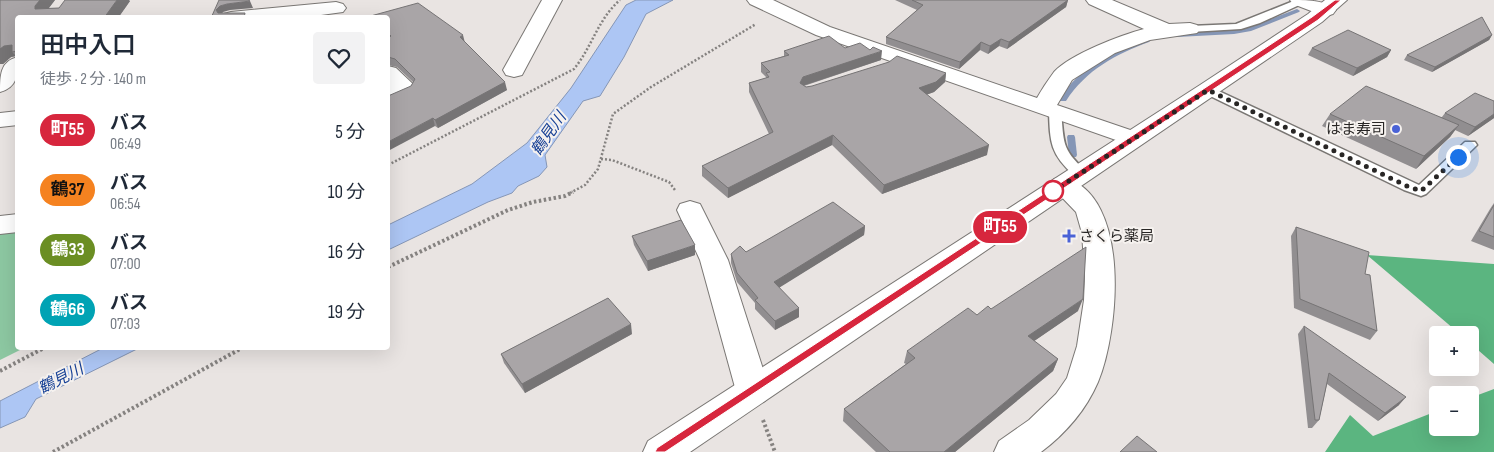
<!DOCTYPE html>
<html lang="ja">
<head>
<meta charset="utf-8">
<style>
	body { margin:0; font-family:"Sofia Sans Condensed","Noto Sans JP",sans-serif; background:#f2f2f3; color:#1f2937; height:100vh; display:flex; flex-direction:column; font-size:19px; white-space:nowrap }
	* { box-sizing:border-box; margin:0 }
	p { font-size:16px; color:#747a83 }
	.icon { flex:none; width:28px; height:28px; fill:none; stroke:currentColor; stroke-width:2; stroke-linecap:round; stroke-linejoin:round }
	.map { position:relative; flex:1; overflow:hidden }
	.side { position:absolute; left:15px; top:15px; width:375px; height:335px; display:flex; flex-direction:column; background:#fff; border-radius:5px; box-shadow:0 5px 20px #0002 }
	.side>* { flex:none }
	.badge { padding:0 10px; border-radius:16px; font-size:18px; line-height:32px }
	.fabs { position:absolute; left:1429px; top:326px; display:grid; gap:10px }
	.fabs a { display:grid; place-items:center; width:50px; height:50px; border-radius:5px; background:#fff; box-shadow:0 5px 20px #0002; font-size:25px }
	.you { position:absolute; width:25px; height:25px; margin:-12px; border:4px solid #fff; border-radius:50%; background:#1a73e8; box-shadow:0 0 0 8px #1a73e833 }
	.map>.badge { position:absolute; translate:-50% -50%; box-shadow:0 0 0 2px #fff }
	.round { display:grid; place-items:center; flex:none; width:52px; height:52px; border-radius:5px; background:#f2f2f3 }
	.head { display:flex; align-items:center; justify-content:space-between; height:85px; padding:0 25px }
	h1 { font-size:24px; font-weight:600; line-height:38px }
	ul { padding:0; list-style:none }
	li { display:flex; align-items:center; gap:15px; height:60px; padding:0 25px }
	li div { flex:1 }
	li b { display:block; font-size:19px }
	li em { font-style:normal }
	li .badge { min-width:55px; font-weight:700; text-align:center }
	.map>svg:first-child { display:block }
</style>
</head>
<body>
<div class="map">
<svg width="1494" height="452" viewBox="0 0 1494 452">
	<rect width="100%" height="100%" fill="#e9e4e2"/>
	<path fill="#8dc8a2" d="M17,231L18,348H24L0,360V233Z"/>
	<g fill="#5bb580">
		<path d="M1367,255L1494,264V364L1470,343V335H1461Z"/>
		<path d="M1494,389V452H1325L1350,415L1373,436L1437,411L1438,428H1470V398Z"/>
	</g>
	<g fill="#adc6f4" stroke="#8596b6">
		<path d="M636,0H673L646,14L624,57L600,96L583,101L545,155L547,167L539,176L518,186L512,193L488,202L388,250V225L472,184L527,143L571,88L626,5Z"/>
		<path d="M103,348H139L36,399L25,417L0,428V401Z"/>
	</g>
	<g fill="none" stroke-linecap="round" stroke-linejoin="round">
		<g fill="#8596b6" fill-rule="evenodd">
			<path d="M1297,9L1300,11L1299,12L1251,31L1234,34L1177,37L1174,35L1177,33L1234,30L1249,27Z"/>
			<path d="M1147,39L1150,41L1149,42C1116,54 1086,70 1066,101H1060L1059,99C1080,68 1112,49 1147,39Z"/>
			<path d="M1068,135H1074L1075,137L1077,155L1076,157H1073L1069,155L1067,137Z"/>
		</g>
		<defs>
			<g id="service">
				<path d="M1296,0L1308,1L1260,23L1241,29L1190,32L1184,29L1190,26L1236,24Z"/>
				<path d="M1208,86L1419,185L1465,142H1475L1477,145L1426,194L1421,196L1404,190L1204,93L1202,90L1204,87Z"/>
				<path d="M1055,107L1061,111C1064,141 1061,149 1085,170L1087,173L1085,176H1075C1050,154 1050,142 1049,111Z"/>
			</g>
			<g id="minor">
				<path d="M542,0H562L522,75L514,77L506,75L503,70Z"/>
				<path d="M747,0H773L830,27L1037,98C1042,89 1048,80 1054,72C1071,54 1121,35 1144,29L1089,4L1086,0H1112L1169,24L1190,23L1197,25L1200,29L1197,33L1150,40L1115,53L1072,80L1057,105L1142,134L1145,139L1142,144L1133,146L816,35L750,4Z"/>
				<path d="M1290,0C1305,0 1327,0 1336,10L1333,14L1326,16L1319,14L1293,4Z"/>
				<path d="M336,2L343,4L346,8L343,12L299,18H221L224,14L231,12Z"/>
				<path d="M18,57C18,73 18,87 0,92C0,76 0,61 18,57Z"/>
				<path d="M388,66L396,68L416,87L413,92L388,103V87L390,86L388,84Z"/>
				<path d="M18,111V125L0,127V113Z"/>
				<path d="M1063,177C1132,195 1119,332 1098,382C1086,410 1065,434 1041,452H994L999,441L1029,420L1056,394L1067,378L1077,346L1084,300L1085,276L1082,233L1076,212L1050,185L1054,179Z"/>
				<path d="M690,201L700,204L728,260L770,391L765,401L753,405L741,401L736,391L700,260L677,210L680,204Z"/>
				<path d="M18,214V232L0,234V216Z"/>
			</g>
			<path id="primary" d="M1325,0H1347L1322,22L690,452H643L648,441L1200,85L1308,14Z"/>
		</defs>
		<use href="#service" stroke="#7a7774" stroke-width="3"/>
		<use href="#minor" stroke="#7a7774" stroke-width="2"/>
		<use href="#primary" stroke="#7a7774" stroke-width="2"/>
		<g stroke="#858280" stroke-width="2.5" stroke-dasharray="2 2" stroke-linecap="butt">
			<path d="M601,159L612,160L669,182L675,190"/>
			<path d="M388,165L574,69C592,47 598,19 620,0"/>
			<path d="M570,193L585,185L598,169L613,114L651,87L756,24"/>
		</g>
		<g stroke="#858280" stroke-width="4" stroke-dasharray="2.5 2.5" stroke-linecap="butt">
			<path d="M388,267L508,210L533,202L565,196L573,192"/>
			<path d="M0,371L44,348"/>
			<path d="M763,420L775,452"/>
			<path d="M53,452L242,348"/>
		</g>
		<use href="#service" fill="#fff" fill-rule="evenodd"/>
		<use href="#minor" fill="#fff" fill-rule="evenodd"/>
		<use href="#primary" fill="#fff" fill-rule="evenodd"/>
	</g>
	<g fill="#918e90">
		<path d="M0,0H55L48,9L59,8L130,1L118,18H18V59L16,56L11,57L3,64H0Z"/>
		<path d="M895,0H1068L1066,7L1007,49L999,46L988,54L980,50L959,69L886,44V37L917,10Z"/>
		<path d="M388,18L465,42L507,90L438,128L435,126L411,86L413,82L397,67L388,65Z"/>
		<path d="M1492,35L1489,40L1432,72L1404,60L1407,55Z"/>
		<path d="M845,48L881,60L804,86L806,87L946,73L945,82L934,92L926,95L987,155L882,194L832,145L728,198L702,176V166L769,134L749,92V83L766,78V77L761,72V63L784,56V51Z"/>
		<path d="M1312,48L1391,50L1387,57L1353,76L1308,55Z"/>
		<path d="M1494,101V118L1468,136L1455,130L1450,137L1416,169L1322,126L1330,114L1442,117L1445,113Z"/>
		<path d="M1494,203V250L1471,241L1490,209Z"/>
		<path d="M865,226L864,235L779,287L799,317L775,330L755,309V303L737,282L731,263V254L746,252Z"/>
		<path d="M1296,227L1365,274L1377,331L1370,340L1294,308L1291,236Z"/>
		<path d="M632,236L695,255L648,271L634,245Z"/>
		<path d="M991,309L1078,311L1034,341L1058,359L1053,371L955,452H876L843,421L844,409L906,364L904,363L907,351L977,315Z"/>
		<path d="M1304,326L1399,405L1378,421L1327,384L1319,420L1312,428H1308L1298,334Z"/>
		<path d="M632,334L525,393L504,363L501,354Z"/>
	</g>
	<g fill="#767475">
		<path d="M40,0H55L42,17L35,9V6Z"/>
		<path d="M117,0H129L130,1L118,18H104Z"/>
		<path d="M1068,0L1066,7L1007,49L1009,42Z"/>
		<path d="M250,1L253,8L230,10L223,12L220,17L216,10L220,6L227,4Z"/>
		<path d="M463,35L465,43L460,37Z"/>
		<path d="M1492,35L1489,40L1432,72L1435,67Z"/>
		<path d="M1001,39L999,46L988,54L990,46Z"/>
		<path d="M981,42L980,50L959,69L960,62Z"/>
		<path d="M12,45V52L16,56L11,57L3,64H0V49L4,46Z"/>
		<path d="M1391,50L1387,57L1353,76L1357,68Z"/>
		<path d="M882,51L881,60L802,86L800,83L803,77Z"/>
		<path d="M946,73L945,82L934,92L917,98L919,88Z"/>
		<path d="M505,82L507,90L438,128L435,120Z"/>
		<path d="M1494,114V118L1468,136L1475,127Z"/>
		<path d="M433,118L435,126L388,151V142Z"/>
		<path d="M1459,125L1450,137L1416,169L1424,156Z"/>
		<path d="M833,135L832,145L728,198V188Z"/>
		<path d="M989,145L987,155L882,194L884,185Z"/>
		<path d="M865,226L864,235L774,291V282Z"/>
		<path d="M695,245V255L648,271L647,261Z"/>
		<path d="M1083,299L1078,311L1024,348L1028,336Z"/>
		<path d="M799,308V317L775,330V321Z"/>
		<path d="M631,324L632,334L525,393L522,384Z"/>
		<path d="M1058,359L1053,371L955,452H944Z"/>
		<path d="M1406,397L1399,405L1378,421L1385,413Z"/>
	</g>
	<g fill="#a9a5a7" stroke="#767475">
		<path d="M0,0H40L35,6V9L59,8L65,0H117L104,18H18V51L12,52V45L4,46L0,49Z"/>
		<path d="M219,0H248L250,1L227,4L220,6L216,10L218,13H245L244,18H211Z"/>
		<path d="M912,0H1068L1009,42L1001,39L990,46L981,42L960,62L886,37L923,5Z"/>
		<path d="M418,3L463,35L460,37L505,82L435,120L433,118L388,142V96L411,86L415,79L395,59L388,57V38L391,36L388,33V18L367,17Z"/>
		<path d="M1482,17L1492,35L1435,67L1407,55Z"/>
		<path d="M1348,30L1391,50L1357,68L1312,48Z"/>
		<path d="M829,36L845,48L860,43L870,50L873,47L882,51L803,77L800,83L806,87L812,86L889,62L897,56L946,73L936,82L919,88L989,145L884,185L833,135L728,188L702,166L773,132L749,83L769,77L766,73L770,72L761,63L789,55L784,51Z"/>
		<path d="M1366,86L1459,125L1424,156L1330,114Z"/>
		<path d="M1475,93L1494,101V114L1475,127L1445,113Z"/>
		<path d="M833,202L865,226L774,282L799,308L775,321L755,300L758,298L737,273L731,254L740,246L746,252Z"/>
		<path d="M1494,205V237L1479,231Z"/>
		<path d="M681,220L695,245L647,261L632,236Z"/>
		<path d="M1296,227L1369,252L1365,274L1370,275L1377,331L1300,299Z"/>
		<path d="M1086,247L1083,299L1028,336L1058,359L944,452H890L844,409L915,358L907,351L968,308L977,315L988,306L991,309Z"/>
		<path d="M608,298L631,324L522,384L501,354Z"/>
		<path d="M1304,326L1406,397L1385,413L1329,373L1319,420H1315Z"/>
		<path d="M1137,436L1157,452H1120Z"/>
	</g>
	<path fill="#d7263d" stroke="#fff" d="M1335,0H1341L1318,20L665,452H655L657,448L1220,78L1312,17Z"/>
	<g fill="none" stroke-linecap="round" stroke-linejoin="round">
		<path stroke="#282625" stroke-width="5" stroke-dasharray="0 9" d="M1053,191L1046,196L1208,90L1409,187L1421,191L1458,157"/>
	</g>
	<g fill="#4a62d6" stroke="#f6f2ef" stroke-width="2">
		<circle cx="1396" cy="129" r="5"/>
		<path d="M1066.5 228.5h5v5h5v5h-5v5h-5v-5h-5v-5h5z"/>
	</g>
	<circle fill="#fff" stroke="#d7263d" stroke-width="2.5" cx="1053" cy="191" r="10"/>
	<g text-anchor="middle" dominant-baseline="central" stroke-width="4" stroke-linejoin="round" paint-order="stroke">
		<g font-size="15" fill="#282625" stroke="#f6f2ef" text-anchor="end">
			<text x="1386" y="129">はま寿司</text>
			<text x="1079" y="236" text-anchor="start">さくら薬局</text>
		</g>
		<g font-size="16" font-style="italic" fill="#174196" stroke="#f6f2ef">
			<text transform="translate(549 134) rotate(-55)">鶴見川</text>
			<text transform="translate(61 379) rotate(-27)">鶴見川</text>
		</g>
	</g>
</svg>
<div class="fabs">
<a>+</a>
<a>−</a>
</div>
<div class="you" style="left:1458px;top:157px"></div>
<b class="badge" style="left:1000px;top:227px;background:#d7263d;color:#fff">町55</b>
<section class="side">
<div class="head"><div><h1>田中入口</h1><p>徒歩 · 2 分 · 140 m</p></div><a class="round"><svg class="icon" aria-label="heart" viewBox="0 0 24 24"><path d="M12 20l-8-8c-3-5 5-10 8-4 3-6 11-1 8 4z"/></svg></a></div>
<ul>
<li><span class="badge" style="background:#d7263d;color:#fff">町55</span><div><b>バス</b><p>06:49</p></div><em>5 分</em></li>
<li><span class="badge" style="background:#f58220;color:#111">鶴37</span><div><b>バス</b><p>06:54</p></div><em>10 分</em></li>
<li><span class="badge" style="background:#6b8e23;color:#fff">鶴33</span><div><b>バス</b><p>07:00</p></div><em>16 分</em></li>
<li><span class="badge" style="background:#00a3b4;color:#fff">鶴66</span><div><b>バス</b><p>07:03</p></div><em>19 分</em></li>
</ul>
</section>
</div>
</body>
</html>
